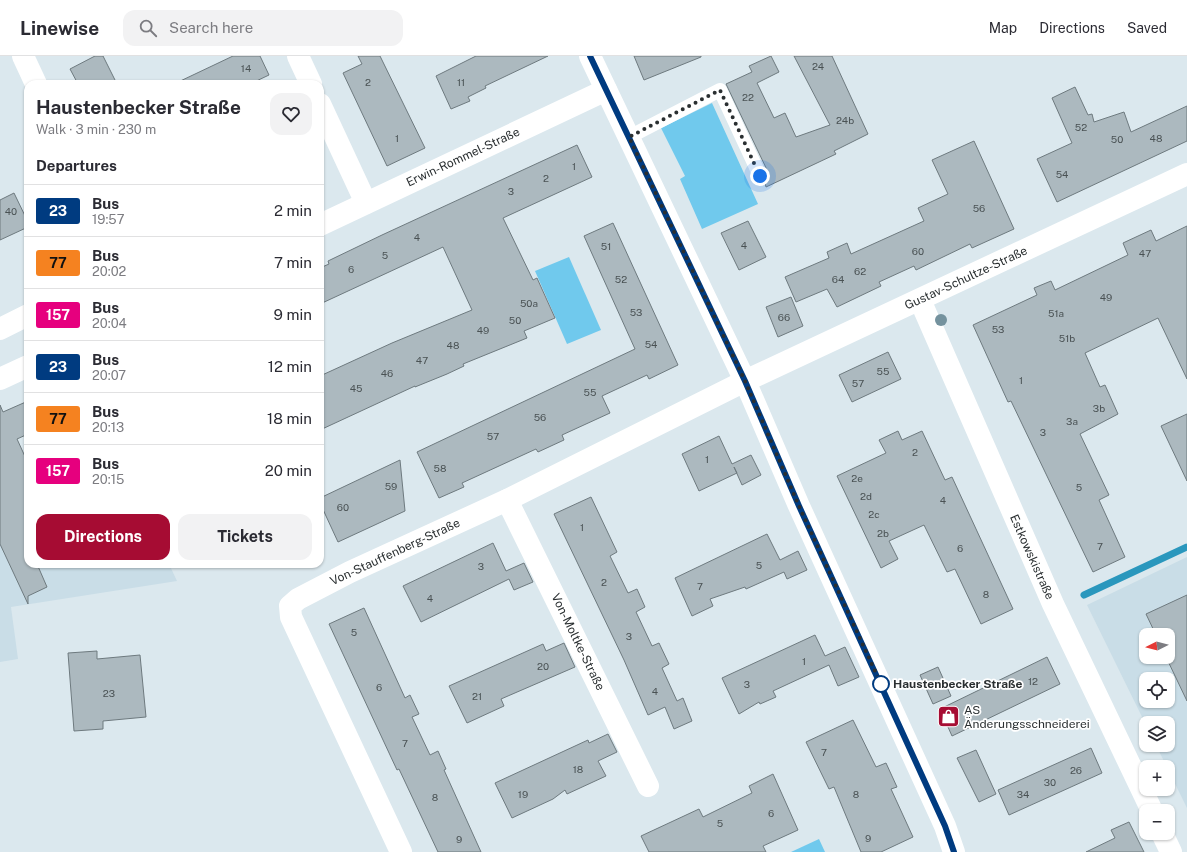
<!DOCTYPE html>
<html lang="en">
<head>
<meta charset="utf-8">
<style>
	body { margin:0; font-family:"Public Sans",sans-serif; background:#f2f2f3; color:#2b2b33; height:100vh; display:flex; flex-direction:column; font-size:15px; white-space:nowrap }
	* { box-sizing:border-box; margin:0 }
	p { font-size:13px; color:#7c7c81 }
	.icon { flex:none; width:22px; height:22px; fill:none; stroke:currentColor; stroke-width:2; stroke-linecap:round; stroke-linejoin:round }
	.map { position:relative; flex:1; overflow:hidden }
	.drawer { position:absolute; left:24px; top:24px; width:300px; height:488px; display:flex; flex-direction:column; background:#fff; border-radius:12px; box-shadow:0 1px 3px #0004 }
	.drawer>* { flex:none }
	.badge { padding:0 8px; border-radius:3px; font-size:14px; line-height:26px }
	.needle { width:26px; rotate:264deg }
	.buttons { position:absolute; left:1139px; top:572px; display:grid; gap:8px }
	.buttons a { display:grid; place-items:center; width:36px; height:36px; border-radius:8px; background:#fff; box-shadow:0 1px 3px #0004; font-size:20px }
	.you { position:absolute; width:20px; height:20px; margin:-10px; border:3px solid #fff; border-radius:50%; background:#1a73e8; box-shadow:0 0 0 6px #1a73e833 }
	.map>.badge { position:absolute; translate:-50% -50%; box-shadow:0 0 0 2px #fff }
	h2 { padding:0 12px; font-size:15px; line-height:36px }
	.round { display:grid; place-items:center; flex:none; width:42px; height:42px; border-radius:12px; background:#f2f2f3 }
	.overview { display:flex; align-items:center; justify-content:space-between; height:68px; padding:0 12px }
	h1 { font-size:19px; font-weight:700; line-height:30px }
	.primary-button { display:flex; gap:8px; margin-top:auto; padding:8px 12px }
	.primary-button a { flex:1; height:46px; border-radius:12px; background:#a60c33; color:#fff; font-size:16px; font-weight:700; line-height:46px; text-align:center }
	.primary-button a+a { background:#f2f2f3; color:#2b2b33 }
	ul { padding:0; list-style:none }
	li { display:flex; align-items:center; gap:12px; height:52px; padding:0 12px; border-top:1px solid #e1e1e2 }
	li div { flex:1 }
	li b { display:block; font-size:15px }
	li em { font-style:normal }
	li .badge { min-width:44px; font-weight:700; text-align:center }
	header { display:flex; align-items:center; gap:24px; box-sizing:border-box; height:56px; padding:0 20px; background:#fff; border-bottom:1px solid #e1e1e2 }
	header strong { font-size:19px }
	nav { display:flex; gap:22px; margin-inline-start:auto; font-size:14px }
	.search { width:280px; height:36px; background:#f2f2f3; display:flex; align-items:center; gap:10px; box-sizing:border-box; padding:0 14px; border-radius:12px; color:#7c7c81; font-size:15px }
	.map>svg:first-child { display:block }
</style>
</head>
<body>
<header>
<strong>Linewise</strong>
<div class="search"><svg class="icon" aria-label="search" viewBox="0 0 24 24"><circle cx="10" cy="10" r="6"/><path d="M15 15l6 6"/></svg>Search here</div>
<nav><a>Map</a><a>Directions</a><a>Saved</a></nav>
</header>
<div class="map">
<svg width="1187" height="796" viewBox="0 0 1187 796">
	<rect width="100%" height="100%" fill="#dbe8ee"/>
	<g fill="#c9dde7" fill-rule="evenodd">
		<path d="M0,439L28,508H169L177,525L11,551L18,603L0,606Z"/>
		<path d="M1187,501V752L1156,689H1168V667H1146V669L1087,549ZM1146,579H1168V601H1146ZM1146,623H1168V645H1146Z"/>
	</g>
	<g fill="#70c9ed">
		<path d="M712,47L758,148L702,173L680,123L685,120L661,72Z"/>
		<path d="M569,201L601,274L567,288L535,215Z"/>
		<path d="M819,783L825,796H791Z"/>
	</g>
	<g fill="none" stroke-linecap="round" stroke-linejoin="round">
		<path stroke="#2a97bd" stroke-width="7" d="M1084,539L1187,491"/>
	</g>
	<g fill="#acb9bf" stroke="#6e7a7f">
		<path d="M95,0H103L117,28H78L70,13Z"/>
		<path d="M233,0H260L269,19L250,28H174Z"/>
		<path d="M358,0H380L425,92L387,110L343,17L362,8Z"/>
		<path d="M476,0H548L485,30L486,32L468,41L470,45L451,53L436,20Z"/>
		<path d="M634,0H701V1L644,24Z"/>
		<path d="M771,0L779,16L757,27L774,62L785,57L796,81L830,69L794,0H832L868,78L834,95L836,98L766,131L765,127L768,121V116L726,28L752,16L749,10Z"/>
		<path d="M1075,31L1088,59L1092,58L1094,66L1124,56L1131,76L1187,50V85L1057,146L1037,103L1072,87L1052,42Z"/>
		<path d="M974,85L1014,173L972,192L970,188L916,214L914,210L879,226L881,230L837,251L827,233L796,246L785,221L829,202L827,196L847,187L851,198L924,165L918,152L948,138L932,104Z"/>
		<path d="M577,89L592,121L503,162L533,224L537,222L555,262L524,275L527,282L463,308L464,310L447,318L415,331V330L320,374V320L392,287L472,254L443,191L320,248V212L329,208L328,205L382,179Z"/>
		<path d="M14,137L28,166V171L0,184V144Z"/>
		<path d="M748,165L766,201L739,214L721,177Z"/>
		<path d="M613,167L678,309L649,323L647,319L602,340L610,357L562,379L564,384L538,396L536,393L462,427L464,431L439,442L417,396L635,293L584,180Z"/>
		<path d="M1187,170V323L1158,262L1085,297L1100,331L1105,329L1118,358L1080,378L1109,439L1099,444L1125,501L1093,516L1011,345L1008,346L973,269L1037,239L1034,232L1051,225L1055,234L1128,199L1123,187L1151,174L1156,185Z"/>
		<path d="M791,241L803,270L778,281L766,251Z"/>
		<path d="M888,296L901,323L852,346L839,319Z"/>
		<path d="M28,345V378L17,383L28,407V508H37L47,531L28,540V548L0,488V349L3,356Z"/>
		<path d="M1187,358V425L1161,370Z"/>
		<path d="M898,375L902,384L922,375L945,424L952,421L1013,553L981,568L955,513L947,516L924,469L889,485L898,503L881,512L837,420L886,397L879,384Z"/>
		<path d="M719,380L732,408L751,399L761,419L742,429L734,411L737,417L699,435L682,398Z"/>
		<path d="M400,404L405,455L338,486L320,447V442Z"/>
		<path d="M591,441L617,496L610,500L628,537L637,533L645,551L636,556L652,590L659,587L669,608L662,612L677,645L683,642L692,665L674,673L665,651L648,659L624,604L554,458Z"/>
		<path d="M767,478L780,504L798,495L807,514L787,523L784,516L746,533L745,531L710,543L713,550L692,560L675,522Z"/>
		<path d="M493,487L506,515L524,507L533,526L514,534L509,523L421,566L403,530Z"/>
		<path d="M1187,539V645L1166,601H1168V579H1156L1146,558Z"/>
		<path d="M364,552L405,642L410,639L419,658L412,661L430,699L438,695L446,713L444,714L481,796H438L399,713L397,714L329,568Z"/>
		<path d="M815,579L825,600L845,591L859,621L838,630L829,609L773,635L776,641L760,648L759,646L739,658L722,622Z"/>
		<path d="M564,587L575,611L501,643L504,650L467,667L449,630L543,588L546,595Z"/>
		<path d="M97,595V603L140,599L146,661L103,665V673L74,675L68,597Z"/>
		<path d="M1047,601L1060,628L952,680L940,653Z"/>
		<path d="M938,611L951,640L933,648L920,619Z"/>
		<path d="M853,664L876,711L886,707L897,731L891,733L913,781L881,796H861L834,731L829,733L806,686Z"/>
		<path d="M608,678L617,696L598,705L606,720L567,738L565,734L553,743L512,762L495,727L588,684L589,687Z"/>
		<path d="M1091,692L1102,717L1009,759L998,734Z"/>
		<path d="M976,694L996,738L979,746L957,702Z"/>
		<path d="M773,718L798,774L763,790L766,796H649L641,780L699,753L703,761L752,737L749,730Z"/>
		<path d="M1129,766L1144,796H1086L1115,782L1111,774Z"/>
	</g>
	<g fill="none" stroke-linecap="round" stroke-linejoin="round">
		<path stroke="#fff" stroke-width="14" d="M629,81L720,34L760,120"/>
		<g stroke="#fff" stroke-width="22">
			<path d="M23,0L36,28"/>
			<path d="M298,0L311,28"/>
			<path d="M590,0L745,325L799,450L945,770L954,796"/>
			<path d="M320,48L366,147"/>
			<path d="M320,169L606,34"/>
			<path d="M920,244L1053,548L1152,755"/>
			<path d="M0,273L28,259"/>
			<path d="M0,323L28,310"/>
			<path d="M507,444L648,730"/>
			<path d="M1162,777L1171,796"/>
			<path d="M401,796L291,561L290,550L298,543L350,516L507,444L745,325L1187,118"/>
		</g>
	</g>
	<circle fill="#74929e" cx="941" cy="264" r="6"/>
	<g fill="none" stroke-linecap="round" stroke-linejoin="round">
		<defs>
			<path id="line" d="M590,0L745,325L799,450L945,770L954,796"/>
		</defs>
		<use href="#line" stroke="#fff" stroke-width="9"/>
		<use href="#line" stroke="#003b80" stroke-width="6"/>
		<path stroke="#2a2f31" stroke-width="4" stroke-dasharray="0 7.2" d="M760,120L720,34L629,81L745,325L799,450L881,628"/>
	</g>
	<defs>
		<symbol id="shop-square" viewBox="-11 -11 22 22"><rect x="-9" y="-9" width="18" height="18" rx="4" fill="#a60c33" stroke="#fff"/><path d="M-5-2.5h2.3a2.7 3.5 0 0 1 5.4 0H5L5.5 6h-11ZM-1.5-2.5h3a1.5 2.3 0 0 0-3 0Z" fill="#fff"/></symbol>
	</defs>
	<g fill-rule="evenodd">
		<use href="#shop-square" x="936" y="648" width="25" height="25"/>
	</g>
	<circle fill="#fff" stroke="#003b80" stroke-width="2" cx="881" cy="628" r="8"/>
	<g text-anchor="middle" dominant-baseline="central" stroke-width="3.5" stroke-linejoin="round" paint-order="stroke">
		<g font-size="10" fill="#4a5254">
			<text x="818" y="10">24</text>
			<text x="246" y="12">14</text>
			<text x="368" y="26">2</text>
			<text x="461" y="26">11</text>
			<text x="748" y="41">22</text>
			<text x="845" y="64">24b</text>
			<text x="1081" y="71">52</text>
			<text x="397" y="82">1</text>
			<text x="1156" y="82">48</text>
			<text x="1117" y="83">50</text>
			<text x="574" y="110">1</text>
			<text x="1062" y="118">54</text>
			<text x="546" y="122">2</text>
			<text x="511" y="135">3</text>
			<text x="979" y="152">56</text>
			<text x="11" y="155">40</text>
			<text x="417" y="181">4</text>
			<text x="744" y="189">4</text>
			<text x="606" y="190">51</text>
			<text x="918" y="195">60</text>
			<text x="1145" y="197">47</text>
			<text x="385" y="199">5</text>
			<text x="351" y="213">6</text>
			<text x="860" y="215">62</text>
			<text x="621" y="223">52</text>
			<text x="838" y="223">64</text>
			<text x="1106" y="241">49</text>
			<text x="529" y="247">50a</text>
			<text x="636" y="256">53</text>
			<text x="1056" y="257">51a</text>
			<text x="784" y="261">66</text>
			<text x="515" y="264">50</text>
			<text x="998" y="273">53</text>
			<text x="483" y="274">49</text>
			<text x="1067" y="282">51b</text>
			<text x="651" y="288">54</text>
			<text x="453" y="289">48</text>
			<text x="422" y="304">47</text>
			<text x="883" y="315">55</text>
			<text x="387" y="317">46</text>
			<text x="1021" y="324">1</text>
			<text x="858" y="327">57</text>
			<text x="356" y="332">45</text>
			<text x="590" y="336">55</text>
			<text x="1099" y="352">3b</text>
			<text x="540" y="361">56</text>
			<text x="1072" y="365">3a</text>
			<text x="1043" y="376">3</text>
			<text x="493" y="380">57</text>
			<text x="915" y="396">2</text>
			<text x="707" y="403">1</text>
			<text x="440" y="412">58</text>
			<text x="857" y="422">2e</text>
			<text x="391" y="430">59</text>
			<text x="1079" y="431">5</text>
			<text x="866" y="440">2d</text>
			<text x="943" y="444">4</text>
			<text x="343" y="451">60</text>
			<text x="874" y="458">2c</text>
			<text x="582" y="471">1</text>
			<text x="883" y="477">2b</text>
			<text x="1100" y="490">7</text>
			<text x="960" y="492">6</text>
			<text x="759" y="509">5</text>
			<text x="481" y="510">3</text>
			<text x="604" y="526">2</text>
			<text x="700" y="530">7</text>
			<text x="986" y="538">8</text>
			<text x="430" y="542">4</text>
			<text x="354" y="576">5</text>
			<text x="629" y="580">3</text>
			<text x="804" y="605">1</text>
			<text x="543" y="610">20</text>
			<text x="1033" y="625">12</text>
			<text x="747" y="628">3</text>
			<text x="379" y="631">6</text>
			<text x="655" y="635">4</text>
			<text x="109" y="637">23</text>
			<text x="477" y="640">21</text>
			<text x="405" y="687">7</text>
			<text x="824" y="696">7</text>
			<text x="578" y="713">18</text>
			<text x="1076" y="714">26</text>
			<text x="1050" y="726">30</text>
			<text x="523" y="738">19</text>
			<text x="856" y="738">8</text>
			<text x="1023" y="738">34</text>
			<text x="435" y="741">8</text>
			<text x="771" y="757">6</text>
			<text x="720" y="767">5</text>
			<text x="868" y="782">9</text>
			<text x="459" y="783">9</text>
		</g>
		<g font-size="12" fill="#2a2f31" stroke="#fff">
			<text transform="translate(463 101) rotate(-25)">Erwin-Rommel-Straße</text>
			<text transform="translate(966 222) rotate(-25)">Gustav-Schultze-Straße</text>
			<text transform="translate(395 496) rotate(-25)">Von-Stauffenberg-Straße</text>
			<text transform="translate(1032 501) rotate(66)">Estkowskistraße</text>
			<text transform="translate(578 586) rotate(64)">Von-Moltke-Straße</text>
		</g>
		<g font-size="12" font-weight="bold" fill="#2a2f31" stroke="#fff" text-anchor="start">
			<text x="893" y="628">Haustenbecker Straße</text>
		</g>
		<g font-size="12" fill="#2a2f31" stroke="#fff" text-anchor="start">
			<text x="964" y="654">AS<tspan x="964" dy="14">Änderungsschneiderei</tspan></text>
		</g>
	</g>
</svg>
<div class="buttons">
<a><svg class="needle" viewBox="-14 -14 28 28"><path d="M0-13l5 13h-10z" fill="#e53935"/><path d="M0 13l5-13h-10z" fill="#7c7c81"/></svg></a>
<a><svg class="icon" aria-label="locate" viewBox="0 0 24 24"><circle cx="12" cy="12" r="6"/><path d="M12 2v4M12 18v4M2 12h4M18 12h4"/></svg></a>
<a><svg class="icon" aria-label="layers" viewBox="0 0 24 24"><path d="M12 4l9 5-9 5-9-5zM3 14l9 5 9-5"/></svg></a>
<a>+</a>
<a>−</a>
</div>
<div class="you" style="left:760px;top:120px"></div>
<section class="drawer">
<div class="overview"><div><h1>Haustenbecker Straße</h1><p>Walk · 3 min · 230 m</p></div><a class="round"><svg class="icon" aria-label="heart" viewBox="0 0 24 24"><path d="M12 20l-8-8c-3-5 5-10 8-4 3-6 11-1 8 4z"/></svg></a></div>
<h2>Departures</h2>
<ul>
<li><span class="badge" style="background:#003b80;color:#fff">23</span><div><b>Bus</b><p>19:57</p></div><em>2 min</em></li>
<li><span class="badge" style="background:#f58220;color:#111">77</span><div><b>Bus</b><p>20:02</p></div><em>7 min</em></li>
<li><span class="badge" style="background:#e6007e;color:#fff">157</span><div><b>Bus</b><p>20:04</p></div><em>9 min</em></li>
<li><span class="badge" style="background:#003b80;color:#fff">23</span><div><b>Bus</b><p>20:07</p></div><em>12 min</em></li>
<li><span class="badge" style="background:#f58220;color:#111">77</span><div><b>Bus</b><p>20:13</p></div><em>18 min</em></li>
<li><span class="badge" style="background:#e6007e;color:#fff">157</span><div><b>Bus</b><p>20:15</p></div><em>20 min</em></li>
</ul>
<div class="primary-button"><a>Directions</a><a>Tickets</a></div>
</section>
</div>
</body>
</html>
